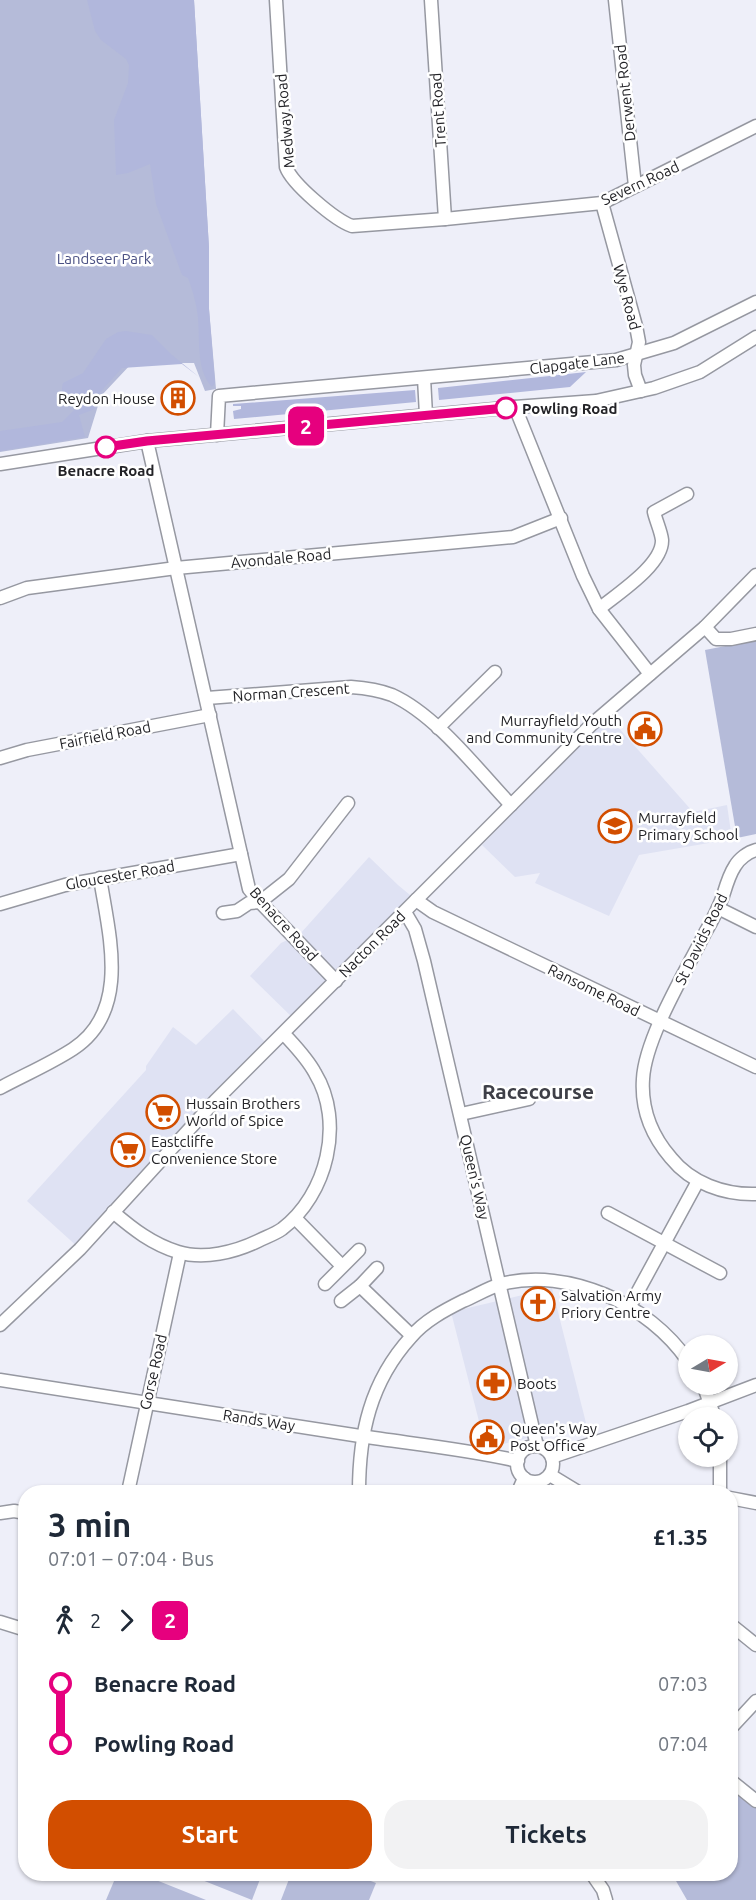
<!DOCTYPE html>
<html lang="en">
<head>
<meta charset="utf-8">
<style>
	body { margin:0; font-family:Ubuntu,sans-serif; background:#f2f2f3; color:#1f2937; height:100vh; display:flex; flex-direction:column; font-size:22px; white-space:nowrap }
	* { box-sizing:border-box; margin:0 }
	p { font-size:20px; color:#747a83 }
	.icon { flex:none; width:33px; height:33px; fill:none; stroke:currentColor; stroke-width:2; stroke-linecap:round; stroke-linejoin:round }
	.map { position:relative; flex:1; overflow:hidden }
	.panel { position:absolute; left:18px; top:1485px; width:720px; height:396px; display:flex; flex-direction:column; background:#fff; border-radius:24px; box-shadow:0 2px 4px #0004 }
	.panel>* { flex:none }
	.badge { padding:0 12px; border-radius:9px; font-size:21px; line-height:39px }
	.needle { width:39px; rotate:80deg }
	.buttons { position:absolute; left:678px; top:1335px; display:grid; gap:12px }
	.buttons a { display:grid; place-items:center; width:60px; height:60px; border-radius:50%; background:#fff; box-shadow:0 2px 4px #0004; font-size:30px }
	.map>.badge { position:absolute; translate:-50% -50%; box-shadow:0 0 0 3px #fff }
	.legs { display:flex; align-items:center; gap:9px; height:66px; padding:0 30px; font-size:20px }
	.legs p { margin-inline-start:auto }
	.summary { display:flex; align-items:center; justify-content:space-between; height:102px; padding:0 30px }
	h1 { font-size:33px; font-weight:700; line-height:45px }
	.button { display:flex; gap:12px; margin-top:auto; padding:12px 30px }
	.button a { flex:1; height:69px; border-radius:24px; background:#d24e00; color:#fff; font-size:24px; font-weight:700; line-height:69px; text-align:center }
	.button a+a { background:#f2f2f3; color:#1f2937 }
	ul { padding:0 30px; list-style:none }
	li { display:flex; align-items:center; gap:21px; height:60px; font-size:22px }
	li i { display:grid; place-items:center; width:9px; height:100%; margin:0 8px; background:currentColor }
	li i::after { content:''; width:15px; height:15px; margin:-8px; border:4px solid; border-radius:50%; background:#fff }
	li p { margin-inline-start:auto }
	li:first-child i { background:linear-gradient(#0000 50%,currentColor 0) }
	li:last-child i { background:linear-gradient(currentColor 50%,#0000 0) }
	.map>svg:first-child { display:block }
</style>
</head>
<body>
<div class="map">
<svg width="756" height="1900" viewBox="0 0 756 1900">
	<rect width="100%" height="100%" fill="#eeeff9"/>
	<g fill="#dfe2f3">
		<path d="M610,718L693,812L727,805L732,839L639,855L609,916L535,883L540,873L515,877L482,845L597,728Z"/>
		<path d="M369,857L398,885L416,900L296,1021L250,976L281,943L300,934Z"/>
		<path d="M233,1009L270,1047L80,1249L27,1201L146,1070V1066L173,1027L196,1045Z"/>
		<path d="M552,1288L586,1423L503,1444L484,1441L451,1312Z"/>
	</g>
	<g fill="#b5bbd9">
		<path d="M0,0H194L209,248V309L216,389L205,391L194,363H132L101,396L88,438L0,452Z"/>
		<path d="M756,640V834L737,838L705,650Z"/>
		<path d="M731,1780L756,1801V1900H687L672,1874H730Z"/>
		<path d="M117,1874H141L206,1900H106Z"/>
		<path d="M187,1874H262L252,1900Z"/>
		<path d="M291,1874H352L376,1883L369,1900H281Z"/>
	</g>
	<g fill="#b1b7dc">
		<path d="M87,0H194L209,248V309L215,383L212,387C196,370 200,341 198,319C197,305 193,292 188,278L182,275L156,204L150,164L128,173L116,175L114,120L128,83L129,65L126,59L101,40L95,31Z"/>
		<path d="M126,331L152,335L172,355L199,377L210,391L199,377L182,364L122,368L96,397L95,409L79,415L85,437L0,451V431L62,422L79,405L78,403C68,399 59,395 63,383L83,373L106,339L118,332Z"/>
		<path d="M586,372L570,387L439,400L438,388Z"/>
		<path d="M415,390L416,402L234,419L233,411L241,409V406H233V404Z"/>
	</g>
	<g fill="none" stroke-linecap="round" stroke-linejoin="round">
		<defs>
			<g id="minor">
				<path d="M276,0L286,167C292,184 335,220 352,226L445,219L602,203L756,126"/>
				<path d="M431,0L445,219"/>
				<path d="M615,0L635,186"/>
				<path d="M602,203L636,326L639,342L634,365L635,375L641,391"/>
				<path d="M424,378L426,415"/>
				<path d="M515,407L583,576L599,609L650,674"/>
				<path d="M217,435L219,396L616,360L674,343L756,302"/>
				<path d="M147,441L249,889L260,902L336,981"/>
				<path d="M0,464L147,441L515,407L596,401L654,388L700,372L756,337"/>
				<path d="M0,598L27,588L176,568L513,537L561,518"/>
				<path d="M599,609C617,594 663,565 662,540C661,531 656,521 654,512L687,494"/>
				<path d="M705,627L716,639H731L756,634"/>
				<path d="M207,698L351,687C365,688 379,690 392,695C436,715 477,769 511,805"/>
				<path d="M438,728L495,672"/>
				<path d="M0,758L27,750L210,715"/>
				<path d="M756,850C748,852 739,859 735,866C729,875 726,886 723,896C718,909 712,921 705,933C686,971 645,1038 643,1079C641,1109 652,1136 671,1158C691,1183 724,1195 756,1194"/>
				<path d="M416,900L433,912L756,1067"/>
				<path d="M0,904L65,885L241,854"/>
				<path d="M718,908L756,927"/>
				<path d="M405,912L415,929L424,961L537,1446"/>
				<path d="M223,913L237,911L249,903L260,902L289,879L348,803"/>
				<path d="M0,1088C24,1075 50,1064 73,1049C131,1011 109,935 100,878"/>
				<path d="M461,1114L529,1099"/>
				<path d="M113,1212C133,1229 152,1244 178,1252C204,1260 235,1252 258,1241C266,1237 275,1234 282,1229C327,1195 345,1122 315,1073C307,1058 295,1046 284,1034"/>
				<path d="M608,1213L720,1273"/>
				<path d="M295,1218L342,1266"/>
				<path d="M325,1284L359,1250"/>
				<path d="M360,1286L377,1268"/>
				<path d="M341,1301L360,1286L411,1335"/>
				<path d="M630,1306L698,1181"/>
				<path d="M0,1325L80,1249L215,1101L592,724L705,627L756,575"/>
				<path d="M0,1380C120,1398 240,1418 360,1436C413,1444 466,1449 518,1461"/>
				<path d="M703,1384L715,1418"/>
				<circle cx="535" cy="1464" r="18"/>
				<path d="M720,1456V1492"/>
				<path d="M552,1457L688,1411L756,1385"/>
				<path d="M550,1475L578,1492"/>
				<path d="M128,1492L180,1253"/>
				<path d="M359,1492C359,1434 370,1382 411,1337C424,1321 445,1310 463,1301C475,1296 488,1288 501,1284C569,1267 649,1304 688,1361"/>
				<path d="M518,1492L524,1478"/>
				<path d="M730,1498L756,1503"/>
				<path d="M0,1513L14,1511L26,1513"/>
				<path d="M0,1622L26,1630"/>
				<path d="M730,1624L756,1645"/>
				<path d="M730,1729L756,1701"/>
				<path d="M730,1780L756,1801"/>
				<path d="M592,1874L603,1890L606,1900"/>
			</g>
		</defs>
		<use href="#minor" stroke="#9698a1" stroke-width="15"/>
		<use href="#minor" stroke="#fff" stroke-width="12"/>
	</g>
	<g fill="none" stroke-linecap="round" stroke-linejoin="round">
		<defs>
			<path id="line-1" d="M106,447L147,441L506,408"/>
		</defs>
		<use href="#line-1" stroke="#fff" stroke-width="14"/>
		<use href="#line-1" stroke="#e6007e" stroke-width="9"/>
	</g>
	<defs>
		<symbol id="building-ring" viewBox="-11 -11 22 22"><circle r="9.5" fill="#fff" stroke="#d24e00" stroke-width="1.5"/><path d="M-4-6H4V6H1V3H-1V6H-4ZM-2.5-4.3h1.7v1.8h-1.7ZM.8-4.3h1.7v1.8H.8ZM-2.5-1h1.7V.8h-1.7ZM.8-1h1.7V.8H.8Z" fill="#d24e00"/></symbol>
		<symbol id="civic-ring" viewBox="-11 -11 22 22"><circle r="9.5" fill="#fff" stroke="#d24e00" stroke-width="1.5"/><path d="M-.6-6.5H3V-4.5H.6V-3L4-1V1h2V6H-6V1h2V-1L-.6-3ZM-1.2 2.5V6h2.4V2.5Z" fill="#d24e00"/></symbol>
		<symbol id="school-ring" viewBox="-11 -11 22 22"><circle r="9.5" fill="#fff" stroke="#d24e00" stroke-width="1.5"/><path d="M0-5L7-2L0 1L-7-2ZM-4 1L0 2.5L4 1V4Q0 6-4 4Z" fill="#d24e00"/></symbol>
		<symbol id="supermarket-ring" viewBox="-11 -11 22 22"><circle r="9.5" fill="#fff" stroke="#d24e00" stroke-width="1.5"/><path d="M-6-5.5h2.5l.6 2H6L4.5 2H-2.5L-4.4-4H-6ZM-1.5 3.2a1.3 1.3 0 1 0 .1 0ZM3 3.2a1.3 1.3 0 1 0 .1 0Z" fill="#d24e00"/></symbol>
		<symbol id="church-ring" viewBox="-11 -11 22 22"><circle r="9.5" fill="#fff" stroke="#d24e00" stroke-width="1.5"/><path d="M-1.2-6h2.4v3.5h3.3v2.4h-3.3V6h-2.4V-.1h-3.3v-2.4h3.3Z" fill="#d24e00"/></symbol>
		<symbol id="pharmacy-ring" viewBox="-11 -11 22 22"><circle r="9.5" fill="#fff" stroke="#d24e00" stroke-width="1.5"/><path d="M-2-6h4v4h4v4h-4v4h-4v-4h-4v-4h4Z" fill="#d24e00"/></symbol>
	</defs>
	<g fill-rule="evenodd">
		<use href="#building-ring" x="159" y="379" width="38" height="38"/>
		<use href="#civic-ring" x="626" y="710" width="38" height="38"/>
		<use href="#school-ring" x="596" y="807" width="38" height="38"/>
		<use href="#supermarket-ring" x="144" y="1093" width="38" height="38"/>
		<use href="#supermarket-ring" x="109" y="1131" width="38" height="38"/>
		<use href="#church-ring" x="519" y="1285" width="38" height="38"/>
		<use href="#pharmacy-ring" x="475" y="1364" width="38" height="38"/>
		<use href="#civic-ring" x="468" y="1418" width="38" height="38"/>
	</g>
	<g fill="#fff" stroke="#e6007e" stroke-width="3">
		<circle cx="506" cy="408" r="10"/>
		<circle cx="106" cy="447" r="10"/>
	</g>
	<g text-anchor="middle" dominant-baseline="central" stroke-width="5" stroke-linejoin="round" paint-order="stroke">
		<g font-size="15" fill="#232327" stroke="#fff">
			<text transform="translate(625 93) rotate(-96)">Derwent Road</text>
			<text transform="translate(438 110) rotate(-94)">Trent Road</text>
			<text transform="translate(285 121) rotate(-95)">Medway Road</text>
			<text transform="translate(640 183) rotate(-25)">Severn Road</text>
			<text transform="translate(627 297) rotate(75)">Wye Road</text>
			<text transform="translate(577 363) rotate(-7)">Clapgate Lane</text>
			<text transform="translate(281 558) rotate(-5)">Avondale Road</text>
			<text transform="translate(291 692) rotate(-4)">Norman Crescent</text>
			<text transform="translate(105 735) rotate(-11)">Fairfield Road</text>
			<text transform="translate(120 875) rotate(-10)">Gloucester Road</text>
			<text transform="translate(284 924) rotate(48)">Benacre Road</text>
			<text transform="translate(701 939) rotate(-64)">St Davids Road</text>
			<text transform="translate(372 944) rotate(-45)">Nacton Road</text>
			<text transform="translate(594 990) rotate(26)">Ransome Road</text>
			<text transform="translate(475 1177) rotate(77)">Queen's Way</text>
			<text transform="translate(153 1372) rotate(-77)">Gorse Road</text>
			<text transform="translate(259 1420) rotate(9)">Rands Way</text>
		</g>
		<g font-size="15" fill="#4b5184" stroke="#fff">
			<text x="104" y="258">Landseer Park</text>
		</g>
		<g font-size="15" fill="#232327" stroke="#fff" text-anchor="start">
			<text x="155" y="398" text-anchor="end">Reydon House</text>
			<text x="622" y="720" text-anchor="end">Murrayfield Youth<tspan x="622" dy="17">and Community Centre</tspan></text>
			<text x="638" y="817">Murrayfield<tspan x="638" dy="17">Primary School</tspan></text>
			<text x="186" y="1103">Hussain Brothers<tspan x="186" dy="17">World of Spice</tspan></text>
			<text x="151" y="1141">Eastcliffe<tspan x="151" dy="17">Convenience Store</tspan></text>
			<text x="561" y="1295">Salvation Army<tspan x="561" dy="17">Priory Centre</tspan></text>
			<text x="517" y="1383">Boots</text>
			<text x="510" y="1428">Queen's Way<tspan x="510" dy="17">Post Office</tspan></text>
		</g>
		<g font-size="15" font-weight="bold" fill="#232327" stroke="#fff" text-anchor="start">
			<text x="522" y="408">Powling Road</text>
			<text x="106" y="470" text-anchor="middle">Benacre Road</text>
		</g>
		<g font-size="21" font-weight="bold" fill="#3e3f47" stroke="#fff">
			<text x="538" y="1091">Racecourse</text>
		</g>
	</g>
</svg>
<div class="buttons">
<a><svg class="needle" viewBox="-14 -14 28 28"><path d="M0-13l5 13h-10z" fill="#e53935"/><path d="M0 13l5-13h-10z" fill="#747a83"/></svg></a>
<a><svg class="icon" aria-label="locate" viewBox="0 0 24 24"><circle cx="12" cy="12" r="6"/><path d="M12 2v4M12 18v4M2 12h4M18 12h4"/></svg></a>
</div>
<b class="badge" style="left:306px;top:426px;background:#e6007e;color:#fff">2</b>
<section class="panel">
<div class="summary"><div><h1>3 min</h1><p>07:01 – 07:04 · Bus</p></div><b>£1.35</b></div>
<div class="legs"><svg class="icon" aria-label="walk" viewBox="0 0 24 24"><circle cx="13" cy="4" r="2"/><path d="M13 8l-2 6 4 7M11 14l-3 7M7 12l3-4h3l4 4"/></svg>2<svg class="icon" aria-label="forward" viewBox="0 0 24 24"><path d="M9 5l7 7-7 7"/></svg><b class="badge" style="background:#e6007e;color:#fff">2</b></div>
<ul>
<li><i style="color:#e6007e"></i><b>Benacre Road</b><p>07:03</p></li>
<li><i style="color:#e6007e"></i><b>Powling Road</b><p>07:04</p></li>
</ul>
<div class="button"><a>Start</a><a>Tickets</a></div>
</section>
</div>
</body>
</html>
